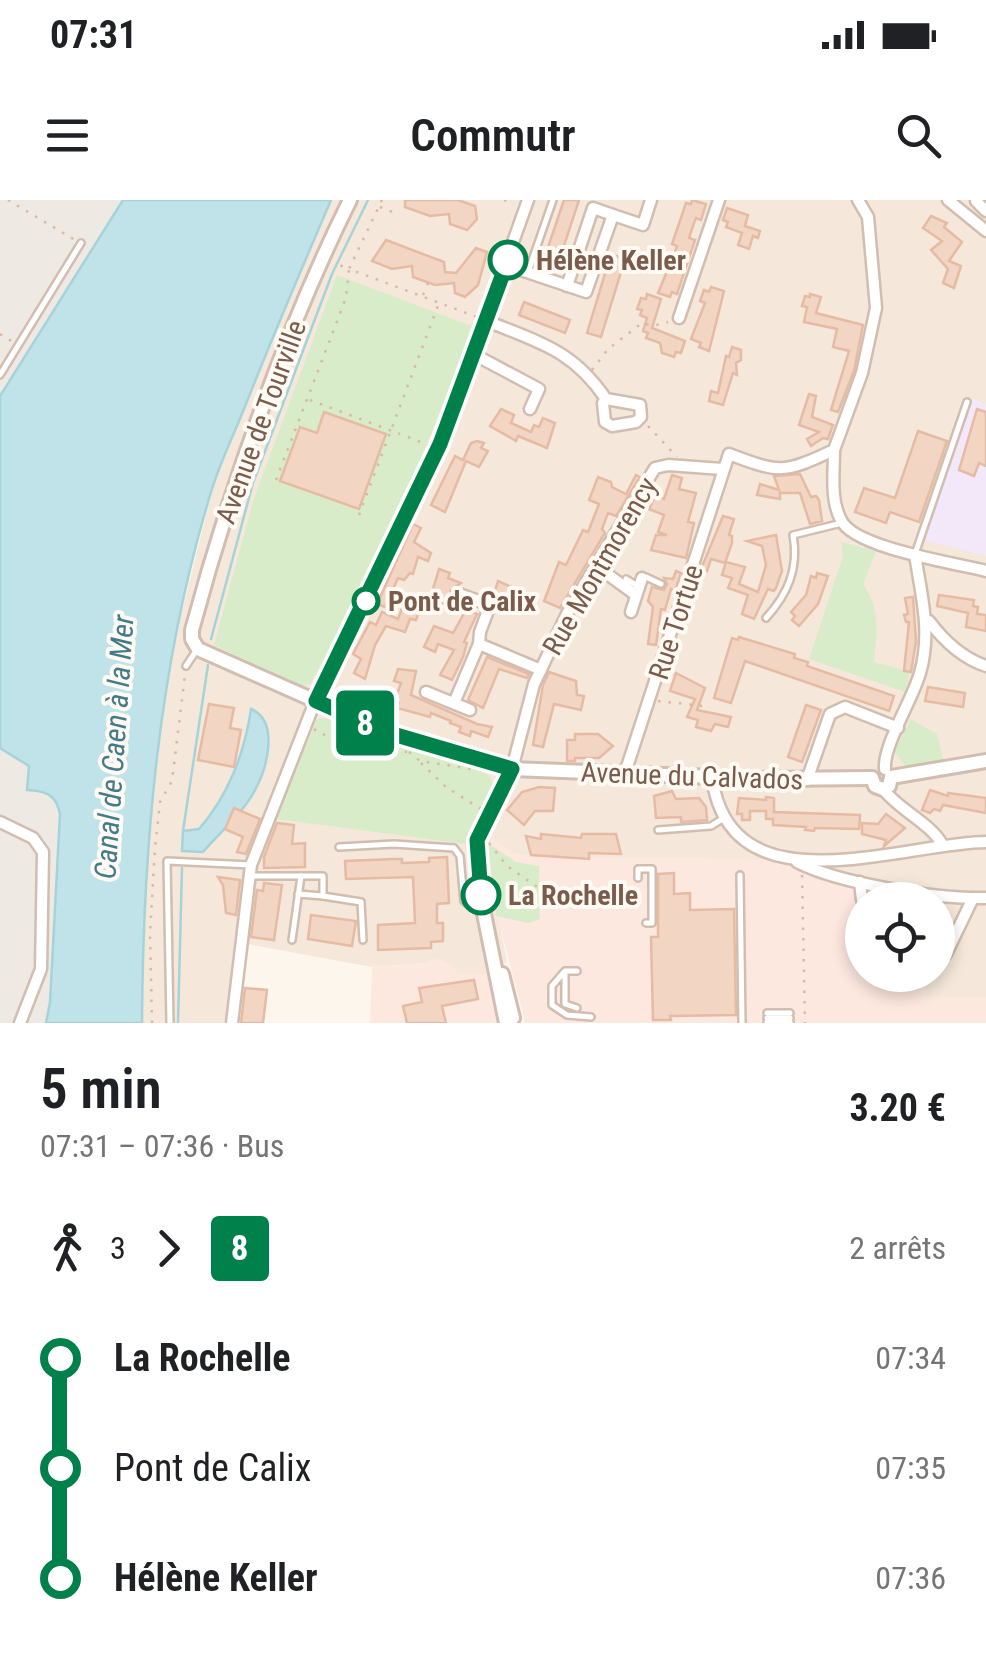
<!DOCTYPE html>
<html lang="fr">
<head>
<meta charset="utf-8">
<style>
	body { margin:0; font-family:"Roboto Condensed",sans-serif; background:#f6f6f6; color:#202124; height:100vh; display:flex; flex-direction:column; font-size:38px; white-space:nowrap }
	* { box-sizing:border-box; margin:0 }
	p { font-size:32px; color:#757577 }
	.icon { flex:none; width:55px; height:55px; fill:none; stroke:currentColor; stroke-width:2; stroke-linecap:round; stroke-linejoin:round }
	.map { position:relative; height:823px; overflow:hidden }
	.details { display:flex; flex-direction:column; background:#fff; flex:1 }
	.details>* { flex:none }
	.badge { padding:0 20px; border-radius:8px; font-size:35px; line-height:65px }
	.tools { position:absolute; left:845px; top:682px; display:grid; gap:20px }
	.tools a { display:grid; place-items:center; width:110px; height:110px; border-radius:50%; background:#fff; box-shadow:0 5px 15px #0003; font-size:50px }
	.map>.badge { position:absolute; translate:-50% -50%; box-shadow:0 0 0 5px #fff }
	.legs { display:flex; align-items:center; gap:15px; height:110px; padding:0 40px; font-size:32px }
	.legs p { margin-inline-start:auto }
	.overview { display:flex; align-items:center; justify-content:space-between; height:170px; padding:0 40px }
	h1 { font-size:55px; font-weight:600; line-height:75px }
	ul { padding:0 40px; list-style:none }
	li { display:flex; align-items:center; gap:35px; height:110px; font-size:38px }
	li i { display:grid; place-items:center; width:15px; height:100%; margin:0 12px; background:currentColor }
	li i::after { content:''; width:25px; height:25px; margin:-12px; border:8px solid; border-radius:50%; background:#fff }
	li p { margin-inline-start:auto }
	li:first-child i { background:linear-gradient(#0000 50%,currentColor 0) }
	li:last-child i { background:linear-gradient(currentColor 50%,#0000 0) }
	.status { display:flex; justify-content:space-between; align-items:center; height:70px; padding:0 50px; background:#fff; direction:ltr }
	.status svg { height:28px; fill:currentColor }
	header { display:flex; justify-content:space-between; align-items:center; height:130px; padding:0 40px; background:#fff; font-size:45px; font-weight:600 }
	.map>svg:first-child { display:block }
</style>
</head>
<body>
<div class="status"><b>07:31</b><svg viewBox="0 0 49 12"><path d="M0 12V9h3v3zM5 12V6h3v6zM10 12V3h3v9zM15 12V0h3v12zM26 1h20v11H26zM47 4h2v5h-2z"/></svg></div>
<header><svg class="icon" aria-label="menu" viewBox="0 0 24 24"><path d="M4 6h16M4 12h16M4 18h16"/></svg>Commutr<svg class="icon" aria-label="search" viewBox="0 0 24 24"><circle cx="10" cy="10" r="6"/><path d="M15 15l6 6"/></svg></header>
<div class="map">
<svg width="986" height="823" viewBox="0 0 986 823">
	<rect width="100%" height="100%" fill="#fdf6ec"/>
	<path fill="#f5e8da" d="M331,0H986V797H925L923,775H938V700H862V725L855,688L815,680L792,664L688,658L565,659L516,654L504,648L487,656L507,762L488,774H456L452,766L436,759L425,763L372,767L247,744L238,823H142L143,713L155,561L177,431L213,288L282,111Z"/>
	<g fill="#fde8e0">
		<path d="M490,637L516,654L565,659L688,658L772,660L795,665L815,680L850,686L856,690L862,725V775H923L925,797H986V823H525L492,695L487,656Z"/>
		<path d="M436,759L453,766L457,774H488L498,823H370L372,767L425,763Z"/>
	</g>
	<path fill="#efe9e4" d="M0,0H217L27,589L44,590L54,597L60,614L50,802L46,823H0Z"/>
	<path fill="#f3e8fa" d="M973,199L986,204V356L924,340Z"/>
	<g fill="#d8ecc9">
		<path d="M337,75L474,127C448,197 418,265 387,333C363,385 340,436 310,484L302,486L214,445L253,301Z"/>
		<path d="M841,342L876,351L863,384C881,410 877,433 874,462L910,472L905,492L809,459L843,356Z"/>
		<path d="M325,518L402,547L476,569L490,576L494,589L466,644L276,619L317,519Z"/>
		<path d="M911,519L937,534L943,560L905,566L894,551Z"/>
		<path d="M488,643L516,662L539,666L540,719L528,723L496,716Z"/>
	</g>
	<g fill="#bfe3e8" stroke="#a5d3da" stroke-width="2.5">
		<path d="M123,0H331C302,68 273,135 246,204C235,232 221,260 212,289C159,461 143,643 142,823H46L50,802L60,614C56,594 46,591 27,590L29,566L0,548V196Z"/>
		<path d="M251,509C280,521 267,569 254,592C242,614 219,633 203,652L182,651L183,631L199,629C228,596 245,552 251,509Z"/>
	</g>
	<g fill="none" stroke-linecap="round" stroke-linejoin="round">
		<g stroke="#a5d3da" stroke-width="2.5">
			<path d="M211,439L253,283L332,74L368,0"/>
			<path d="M183,631L208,465"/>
			<path d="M178,823L182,668"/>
		</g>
	</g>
	<g fill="#f3d5c3" stroke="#e6bba3" stroke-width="2.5">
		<path d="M405,0H458L475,6L477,19L467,30L450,24L449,14L430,16L405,7Z"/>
		<path d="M564,0H579L559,61L545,56Z"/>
		<path d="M692,0L706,4L701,20L696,18L694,23L689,38L695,40L677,94L672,92L670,97L658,93L674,55L677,46L672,44L686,3L691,4Z"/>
		<path d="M727,8L748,15L745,26L760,31L758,38L753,36L749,49L738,45L742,33L726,27L728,22L723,20Z"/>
		<path d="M931,16L947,23L944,27L962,42L949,61L961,66L954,88L943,83L948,69L931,50L942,41L923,28Z"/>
		<path d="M386,40L444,62L445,72L456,73L476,48L487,52L478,85L465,97L455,93L454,83L435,85L413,77L412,66L392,69L372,61Z"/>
		<path d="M611,54L625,59L601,137L587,133Z"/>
		<path d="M711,87L724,91L709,151L699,147L701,143L691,139L705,103L700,101L704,90L709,92Z"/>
		<path d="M647,94L661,99L652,128L685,141L681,153L676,152L674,157L662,153L660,143L646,138L648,133L643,131L647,118L640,115L642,110L637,109L641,98L646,99Z"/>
		<path d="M810,94L821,97L816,113L863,125L854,171L838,212L831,210L849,151L833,147L837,129L804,122L807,107L802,106L805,96L810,97Z"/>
		<path d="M524,102L570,120L565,133L519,115Z"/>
		<path d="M732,147L741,150V160L736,163L737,175L733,173L723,205L709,201L711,191L718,193L726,156L729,157Z"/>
		<path d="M809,194L816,196L812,217L833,225L828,239L823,238L811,246L807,239L819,232L799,225Z"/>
		<path d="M501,209L514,215L511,223L531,232L534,225L539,227L543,218L555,223L547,248L518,236L516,241L490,226Z"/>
		<path d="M977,209L986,212V266L979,263L974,276L959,270Z"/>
		<path d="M324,212L386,234L359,309L280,281L300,227L317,233Z"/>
		<path d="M918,231L947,241L919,322L890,312L886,323L855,312L864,288L895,298Z"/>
		<path d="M477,241L484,243L481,248L488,251L479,267L466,261L445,312L431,305L455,256L463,260L471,243Z"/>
		<path d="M800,274L811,297L816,296L819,300L822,321L810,324L800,293H780V299L757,295L760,284L779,290L774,276Z"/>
		<path d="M636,275L640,277L616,316L608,313L602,329L605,333L560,408L544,401L559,362L566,365L583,330L588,332L599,304L589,300L598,277L611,282L612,287L626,294Z"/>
		<path d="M672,275L682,278L679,289L696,293L688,322L694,323L686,358L651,350L656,335H667L658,332L664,315L649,309L656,295L664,299Z"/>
		<path d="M723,316L734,319L729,335L732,336V343L725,363L711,359L707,371L701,369Z"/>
		<path d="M413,324L421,328L414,342L431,353L428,361L418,357L413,374L410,373L404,380L398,378L385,407L377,404Z"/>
		<path d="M776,335L782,371L776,388L774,391L768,389L754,419L742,414L748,395L728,388L732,378L722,375L726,362L745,367L739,384L758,392L766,365L762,346L747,341Z"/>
		<path d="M439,369L450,373L448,378L461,383L451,390L448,405L435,401L439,390L433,389Z"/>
		<path d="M676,371L681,373L675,391L671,389L665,410L661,409L656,445L648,444L653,407L648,401L652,387L664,390L667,384L664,378L673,379Z"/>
		<path d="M817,373L828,376L818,404L799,426L792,420L795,416L791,412L806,395L811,376L816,378Z"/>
		<path d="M498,381L533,397L529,408L494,394Z"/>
		<path d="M939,395L974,400L973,406L978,407L977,414L986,415V431L966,427L968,413L937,406Z"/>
		<path d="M913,397L916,442L911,472L904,471L909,422H906L904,415L908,414L905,398Z"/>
		<path d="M405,400L421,406L416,420L410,419L405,432L386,426L375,445L365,479L354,473L361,459L353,454L370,422L376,425L382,412L398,419Z"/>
		<path d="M466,410L477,414L464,442L467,443L463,457L452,480L440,475L454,450L438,444L435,452L424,447L434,426L453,433Z"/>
		<path d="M739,437L795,454L794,458L808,462L807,466L894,496L889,511L745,461L731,503L714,498L732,438L738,440Z"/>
		<path d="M487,457L529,474L527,478L499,469L483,508L468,500Z"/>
		<path d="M398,469L416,471L411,495L477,524L492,527L488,537L471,531L470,536L459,532L461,527L450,523L451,521L431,513L430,517L397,508L399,503L395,500L401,483L394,481Z"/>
		<path d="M549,472L576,481L577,495L584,496L581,510L554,504L543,547L533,545L543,485Z"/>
		<path d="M676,473L705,488L697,510L731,517L728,527L715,524L711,531L696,527L698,520L687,517L695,499L670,491Z"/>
		<path d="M928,487L965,493L963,507L925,501Z"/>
		<path d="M209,504L234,508L230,528L241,530L234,567L198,560Z"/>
		<path d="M806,505L821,510L802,562L788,557Z"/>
		<path d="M575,534H598L613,546L599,558H575V561H567V540H575Z"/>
		<path d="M539,587L555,588L553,611H535L524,625L507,610L522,592Z"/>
		<path d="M930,590L948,596V593L986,598V613L943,605L940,611L934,609L930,613L922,610Z"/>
		<path d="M672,591L676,599L699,598L706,607L707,620L681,622V617L656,618L654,596Z"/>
		<path d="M766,597L774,598V612L860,615L859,629L815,628L814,631L805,630L806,627L773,625V619H766V611H750V620H742V614H737L739,598L766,600Z"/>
		<path d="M234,608L260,619L246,654L237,652L243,637L225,629Z"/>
		<path d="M886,614L905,628L884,646L886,640L862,634V623L878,624Z"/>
		<path d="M277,623L294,625L292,644L305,643V667L264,668V657Z"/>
		<path d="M541,634L581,638L582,634H616L621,654L589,653V659L531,655L526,636L541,639Z"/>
		<path d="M447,657L449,703L437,704V723H443V741L431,742V748L378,750V725L415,723L413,677L346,679L345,661L394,659H402V663L429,662V658Z"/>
		<path d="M674,673V694L690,693V710L734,709L736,815L670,816L671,820H653L651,737H658V674Z"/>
		<path d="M218,677L240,680L236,715L226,713L223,685Z"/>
		<path d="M264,683L282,685L274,740L251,737L257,690L263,691Z"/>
		<path d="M311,715L356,721L352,746L308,739Z"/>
		<path d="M474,780L478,799L442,806L446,823H407L403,806L422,802L419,788Z"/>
		<path d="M245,788L267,790L263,823H241Z"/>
	</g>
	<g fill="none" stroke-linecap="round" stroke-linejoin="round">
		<defs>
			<g id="service">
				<path d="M528,72L553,0"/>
				<path d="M0,175L81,43"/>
				<path d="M915,354L967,202"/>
				<path d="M626,379L639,387"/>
				<path d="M642,379L646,377L661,384"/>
				<path d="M492,404L497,403L513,409"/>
				<path d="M766,418C788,394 799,368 793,335L842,323"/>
				<path d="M186,466L196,451"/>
				<path d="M658,630L711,626L724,618"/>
				<path d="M339,647L394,644L454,648L460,656L464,701L469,705L480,706"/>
				<path d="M740,675L742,823"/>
				<path d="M250,676H323V696L361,702L363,740"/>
				<path d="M638,678V669H652V723H646"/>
				<path d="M298,694L323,696"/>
				<path d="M292,740L301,676"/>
				<path d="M577,771H565L552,786V805L567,815L591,817"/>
				<path d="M565,774V804L577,808"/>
				<path d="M767,813H790"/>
				<path d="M767,818H790"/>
				<path d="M767,822H790"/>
				<path d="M170,823L167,661L251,665"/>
			</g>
			<g id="minor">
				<path d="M948,0L986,31"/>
				<path d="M976,1L986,11"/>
				<path d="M506,65L586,92L613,15L643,25L651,0"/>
				<path d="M567,86L593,8L613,15"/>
				<path d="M679,118L719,0"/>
				<path d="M487,121C540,143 573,150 606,199L603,203L605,222L612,226L636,222L641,217L640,205L606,199"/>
				<path d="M475,155L539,189L530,209"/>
				<path d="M834,250C834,273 830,300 841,320C854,348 955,363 986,371"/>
				<path d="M596,366L636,395"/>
				<path d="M631,412L642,378"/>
				<path d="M929,421C944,441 962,458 986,466"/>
				<path d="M479,444L541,470"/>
				<path d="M426,492L470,510"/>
				<path d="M454,503L479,444L480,432L490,405L459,394"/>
				<path d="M512,569L534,484L568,412L655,268L668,265L722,269"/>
				<path d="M885,569C883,545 912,501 920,473C932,431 921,396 915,354"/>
				<path d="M625,573L729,254C781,274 784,273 834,250L862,173L876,108L868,17L858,0"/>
				<path d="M712,577C730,712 900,643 986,642"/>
				<path d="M807,580L830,514L845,507L898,528"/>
				<path d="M883,589C899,610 929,622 942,644"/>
				<path d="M0,622L33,638L43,652L41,769L20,823"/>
				<path d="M797,662C840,684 937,699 986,698"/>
				<path d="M860,682L862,700"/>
				<path d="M946,754L973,698"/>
				<path d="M232,823L251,665L323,481L350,434L441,244L528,0"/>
			</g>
			<g id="tertiary">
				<path d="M350,0C285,131 230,289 192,430V439L198,449L386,532L512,569L767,579L872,578"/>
				<path d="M891,577L986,561"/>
				<path d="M872,578L875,586L883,589L889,586L891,577"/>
				<path d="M502,774L513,818"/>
				<path d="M506,823L479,689L477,640L512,569"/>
			</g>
		</defs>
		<use href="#service" stroke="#d1beb0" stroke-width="10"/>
		<use href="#minor" stroke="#d1beb0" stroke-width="15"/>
		<use href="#tertiary" stroke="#d1beb0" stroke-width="18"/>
		<g stroke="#d9b8a5" stroke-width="2.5" stroke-dasharray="2.5 8" stroke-linecap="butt">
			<path d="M8,0L75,40"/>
			<path d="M382,0L349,69L477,117"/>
			<path d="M504,0L514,4"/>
			<path d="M380,7L397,14"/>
			<path d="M423,95L428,83"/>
			<path d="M0,134L13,142"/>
			<path d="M592,170L608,149L642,123L653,126L668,122"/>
			<path d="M310,200L400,234"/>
			<path d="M648,226L677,257"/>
			<path d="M408,237L428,245"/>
			<path d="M276,280L346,98L349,69L335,63"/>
			<path d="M359,315L439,103"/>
			<path d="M658,501L703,506"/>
			<path d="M314,529L319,533L364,547L407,552"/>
			<path d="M409,552L420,561L472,569"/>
			<path d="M421,563L446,587L481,609"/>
			<path d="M489,643L507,666L539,688"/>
			<path d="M802,675L805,823"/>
			<path d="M152,823L150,734L155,648L160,602L172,581L185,475"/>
		</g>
		<use href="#service" stroke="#fff" stroke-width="5"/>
		<use href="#minor" stroke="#fff" stroke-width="10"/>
		<use href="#tertiary" stroke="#fff" stroke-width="12"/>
	</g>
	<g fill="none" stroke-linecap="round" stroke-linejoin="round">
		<defs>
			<path id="line-1" d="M481,695L477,640L512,569L386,532L316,501L440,244L508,60"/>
		</defs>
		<use href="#line-1" stroke="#fff" stroke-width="22"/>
		<use href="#line-1" stroke="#00804b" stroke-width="15"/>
	</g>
	<g fill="#fff" stroke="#00804b" stroke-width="5">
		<circle cx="508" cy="60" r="18"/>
		<circle cx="366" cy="401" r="12"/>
		<circle cx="481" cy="695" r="18"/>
	</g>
	<g text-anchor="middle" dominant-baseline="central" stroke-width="8" stroke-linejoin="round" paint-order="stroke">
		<g font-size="28" font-weight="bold" fill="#7a5c4d" stroke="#fffaf3" text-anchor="start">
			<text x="536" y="60">Hélène Keller</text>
			<text x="388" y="401">Pont de Calix</text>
			<text x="508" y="695">La Rochelle</text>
		</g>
		<g font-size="28" fill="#7a5c4d" stroke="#fffaf3">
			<text transform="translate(261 222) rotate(-70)">Avenue de Tourville</text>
			<text transform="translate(600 366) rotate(-60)">Rue Montmorency</text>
			<text transform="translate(676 422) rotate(-72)">Rue Tortue</text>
			<text transform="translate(692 576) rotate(2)">Avenue du Calvados</text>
		</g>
		<g font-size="30" font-style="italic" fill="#437c86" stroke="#fffaf3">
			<text transform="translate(114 547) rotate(-86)">Canal de Caen à la Mer</text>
		</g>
	</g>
</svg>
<div class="tools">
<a><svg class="icon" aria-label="locate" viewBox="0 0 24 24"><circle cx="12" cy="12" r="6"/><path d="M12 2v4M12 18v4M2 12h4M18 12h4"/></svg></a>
</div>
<b class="badge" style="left:365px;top:523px;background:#00804b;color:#fff">8</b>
</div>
<section class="details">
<div class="overview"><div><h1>5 min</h1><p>07:31 – 07:36 · Bus</p></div><b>3.20 €</b></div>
<div class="legs"><svg class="icon" aria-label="walk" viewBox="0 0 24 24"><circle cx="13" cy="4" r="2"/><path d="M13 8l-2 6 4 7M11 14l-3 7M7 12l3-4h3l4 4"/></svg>3<svg class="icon" aria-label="forward" viewBox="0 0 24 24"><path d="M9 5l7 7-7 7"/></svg><b class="badge" style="background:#00804b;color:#fff">8</b><p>2 arrêts</p></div>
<ul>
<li><i style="color:#00804b"></i><b>La Rochelle</b><p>07:34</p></li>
<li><i style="color:#00804b"></i><span>Pont de Calix</span><p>07:35</p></li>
<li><i style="color:#00804b"></i><b>Hélène Keller</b><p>07:36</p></li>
</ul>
</section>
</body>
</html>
